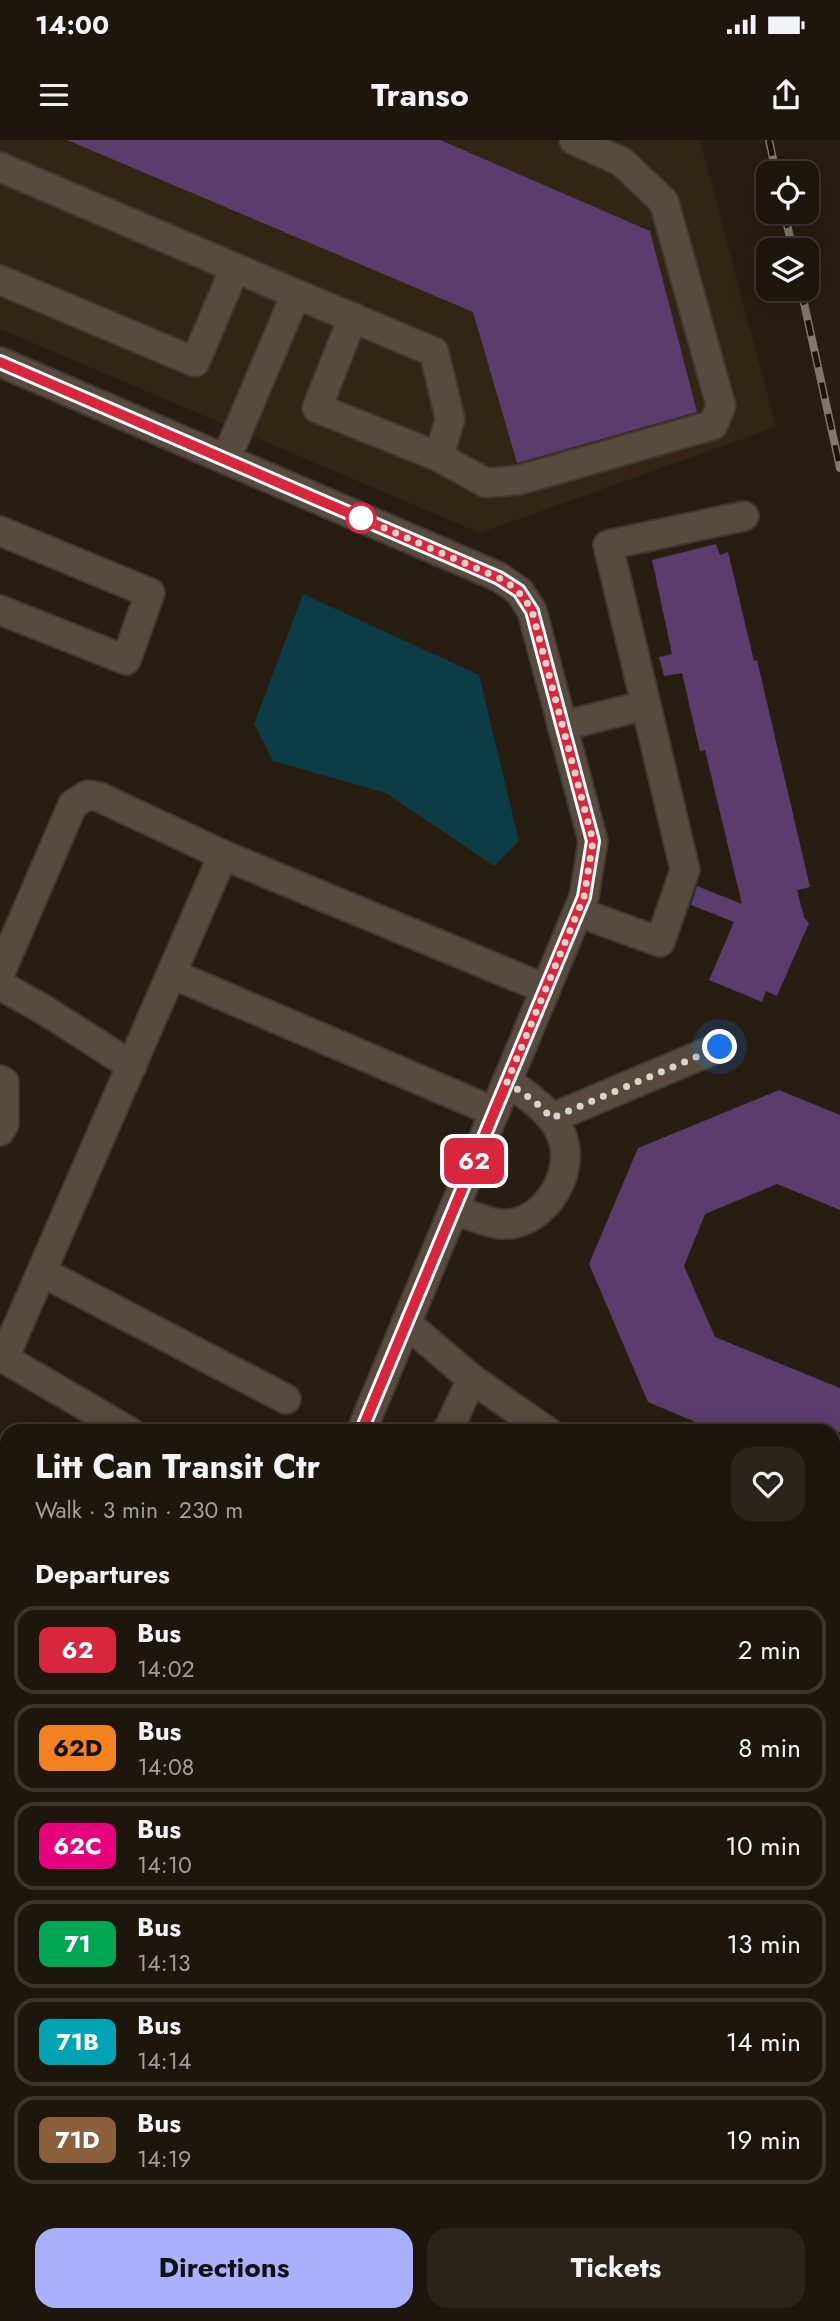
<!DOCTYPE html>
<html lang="en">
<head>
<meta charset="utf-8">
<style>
	body { margin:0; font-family:Jost,sans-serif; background:#2a231a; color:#f1f3f6; height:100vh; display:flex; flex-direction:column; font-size:26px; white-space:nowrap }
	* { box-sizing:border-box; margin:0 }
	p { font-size:23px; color:#a09f9d }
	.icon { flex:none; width:38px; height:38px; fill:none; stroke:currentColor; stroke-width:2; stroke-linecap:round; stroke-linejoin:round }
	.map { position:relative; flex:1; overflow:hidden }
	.details { position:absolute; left:0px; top:1284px; width:840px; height:898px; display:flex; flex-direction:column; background:#1d160c; border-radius:21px 21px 0 0; box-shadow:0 7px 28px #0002,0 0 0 2px #3b352d }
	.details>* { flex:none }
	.badge { padding:0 14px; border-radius:10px; font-size:24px; line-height:46px }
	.controls { position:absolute; left:756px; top:21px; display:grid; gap:14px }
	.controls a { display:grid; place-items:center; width:63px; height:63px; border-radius:14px; background:#1d160c; box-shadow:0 7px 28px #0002,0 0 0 2px #3b352d; font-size:35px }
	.you { position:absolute; width:35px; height:35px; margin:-18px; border:5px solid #fff; border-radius:50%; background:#1a73e8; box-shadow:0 0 0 10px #1a73e833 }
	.map>.badge { position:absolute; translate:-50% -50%; box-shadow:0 0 0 4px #fff }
	h2 { padding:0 35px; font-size:26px; line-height:63px }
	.round { display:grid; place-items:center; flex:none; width:74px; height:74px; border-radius:21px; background:#2a231a }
	.headline { display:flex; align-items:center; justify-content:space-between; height:119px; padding:0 35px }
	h1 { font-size:33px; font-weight:700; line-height:52px }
	.primary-button { display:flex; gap:14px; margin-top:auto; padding:14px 35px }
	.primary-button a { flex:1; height:80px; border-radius:21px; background:#a9b0fc; color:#111; font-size:28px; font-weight:700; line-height:80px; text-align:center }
	.primary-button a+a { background:#2a231a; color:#f1f3f6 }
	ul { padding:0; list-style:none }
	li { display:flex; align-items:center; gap:21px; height:88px; margin:0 14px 10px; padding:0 21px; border:4px solid #3b352d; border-radius:21px }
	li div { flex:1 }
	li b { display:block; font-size:26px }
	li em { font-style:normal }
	li .badge { min-width:77px; font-weight:700; text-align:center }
	.status { display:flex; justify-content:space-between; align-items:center; height:49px; padding:0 35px; background:#1d160c; direction:ltr }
	.status svg { height:19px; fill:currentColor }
	header { display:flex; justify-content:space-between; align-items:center; height:91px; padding:0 35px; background:#1d160c; font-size:32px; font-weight:700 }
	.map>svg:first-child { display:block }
</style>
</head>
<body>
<div class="status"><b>14:00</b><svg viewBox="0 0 49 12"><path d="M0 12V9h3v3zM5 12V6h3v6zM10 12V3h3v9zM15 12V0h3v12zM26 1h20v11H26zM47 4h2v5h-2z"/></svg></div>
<header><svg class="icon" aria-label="menu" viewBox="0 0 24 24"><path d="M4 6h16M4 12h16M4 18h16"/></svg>Transo<svg class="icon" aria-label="share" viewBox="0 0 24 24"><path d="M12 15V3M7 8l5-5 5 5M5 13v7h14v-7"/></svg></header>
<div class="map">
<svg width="840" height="2181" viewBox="0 0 840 2181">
	<rect width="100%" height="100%" fill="#271d10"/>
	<path fill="#332513" d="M0,0H700L776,287L480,393L0,189Z"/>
	<g fill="#0c3d46">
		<path d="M303,454L479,535L519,701L494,726L386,653L273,621L254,584Z"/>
		<path d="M833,1966L840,1976V2181H109L104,2175H833Z"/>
		<path d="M7,1998V2086L0,2075V2027Z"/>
	</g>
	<g fill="#5b3c6c">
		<path d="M67,0H440L650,91L697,272L517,323L473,172Z"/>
		<path d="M716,404L720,415L728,412L754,521L757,520L810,747L797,750L804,777L809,783L777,856L766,851L762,862L709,840L734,782L691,765L697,746L742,764L705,610L700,611L682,533L664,536L659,517L672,514L652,420Z"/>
		<path d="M779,950L840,975V1070L777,1044L705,1074L684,1126L715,1197L840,1248V1292H719L648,1262L589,1124L638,1008Z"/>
	</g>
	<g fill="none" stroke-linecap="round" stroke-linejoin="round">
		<defs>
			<g id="minor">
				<path d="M0,27L296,154L226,319"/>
				<path d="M0,140L195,222L235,128"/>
				<path d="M296,154L434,212L450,279L439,317L317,268L353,177"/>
				<path d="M0,222L499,437L519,451L532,471L593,701L584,757L361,1292"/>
				<path d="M439,317L486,343L519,340L713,285L721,266L664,62L622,22L574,0"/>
				<path d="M0,391L150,453L126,520L0,470"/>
				<path d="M562,586L646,565L608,405L744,376"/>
				<path d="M578,772L660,802L685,730L646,565"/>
				<path d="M0,833L73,664L88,655L99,657L223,715"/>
				<path d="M172,834L495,972"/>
				<path d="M0,845L46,871L132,926"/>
				<path d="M0,940L4,942V984L0,991"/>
				<path d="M552,978L720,907"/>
				<path d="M454,1070C468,1074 485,1082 500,1084C540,1088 573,1039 564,1003C558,975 529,957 507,941"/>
				<path d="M42,1132L286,1259"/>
				<path d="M406,1183L472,1239L447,1292"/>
				<path d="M0,1216L130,1292"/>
				<path d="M4,1218L223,715L546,849"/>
				<path d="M472,1239L548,1292"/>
				<path d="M833,1487L840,1492"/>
				<path d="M833,1653L840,1658"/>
				<path d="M833,1743L840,1748"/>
			</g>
		</defs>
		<use href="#minor" stroke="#403831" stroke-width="32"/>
		<use href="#minor" stroke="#564b3c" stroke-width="28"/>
		<defs>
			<g id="rail">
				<path d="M769,0L776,33"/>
				<path d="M784,72L793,110"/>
				<path d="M801,149L840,328"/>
			</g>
		</defs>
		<use href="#rail" stroke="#80786d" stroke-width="8"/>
		<use href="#rail" stroke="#1d1307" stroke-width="5" stroke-dasharray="16" stroke-linecap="butt"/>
	</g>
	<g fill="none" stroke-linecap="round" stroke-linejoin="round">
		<defs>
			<path id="line" d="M0,222L499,438L519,451L532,471L593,701L584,757L361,1292"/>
		</defs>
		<use href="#line" stroke="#fff" stroke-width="16"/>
		<use href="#line" stroke="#d7263d" stroke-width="10"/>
		<path stroke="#dad4cb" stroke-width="7" stroke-dasharray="0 12.6" d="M361,378L499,438C514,446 524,456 532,471L587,678L593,701L584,757L507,942L534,961L552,978L720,907"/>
	</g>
	<circle fill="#fff" stroke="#d7263d" stroke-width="3.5" cx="361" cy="378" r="14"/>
</svg>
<div class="controls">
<a><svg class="icon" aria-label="locate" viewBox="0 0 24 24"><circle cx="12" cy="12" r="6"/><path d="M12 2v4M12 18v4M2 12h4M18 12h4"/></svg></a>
<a><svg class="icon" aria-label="layers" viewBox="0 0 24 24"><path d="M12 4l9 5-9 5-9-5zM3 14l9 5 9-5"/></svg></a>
</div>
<div class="you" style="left:720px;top:907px"></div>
<b class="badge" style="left:474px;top:1021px;background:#d7263d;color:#fff">62</b>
<section class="details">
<div class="headline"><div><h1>Litt Can Transit Ctr</h1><p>Walk · 3 min · 230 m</p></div><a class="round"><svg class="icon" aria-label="heart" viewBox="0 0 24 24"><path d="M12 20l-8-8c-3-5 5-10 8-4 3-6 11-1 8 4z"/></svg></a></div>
<h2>Departures</h2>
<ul>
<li><span class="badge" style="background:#d7263d;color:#fff">62</span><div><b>Bus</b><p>14:02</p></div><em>2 min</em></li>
<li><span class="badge" style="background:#f58220;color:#111">62D</span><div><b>Bus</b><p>14:08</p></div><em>8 min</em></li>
<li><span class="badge" style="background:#e6007e;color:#fff">62C</span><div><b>Bus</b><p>14:10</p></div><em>10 min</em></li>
<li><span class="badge" style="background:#00a651;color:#fff">71</span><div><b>Bus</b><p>14:13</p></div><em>13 min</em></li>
<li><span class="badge" style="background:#00a3b4;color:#fff">71B</span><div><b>Bus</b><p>14:14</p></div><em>14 min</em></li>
<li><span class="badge" style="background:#8b5e3c;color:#fff">71D</span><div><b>Bus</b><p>14:19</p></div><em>19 min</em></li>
</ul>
<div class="primary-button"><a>Directions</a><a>Tickets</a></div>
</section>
</div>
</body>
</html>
